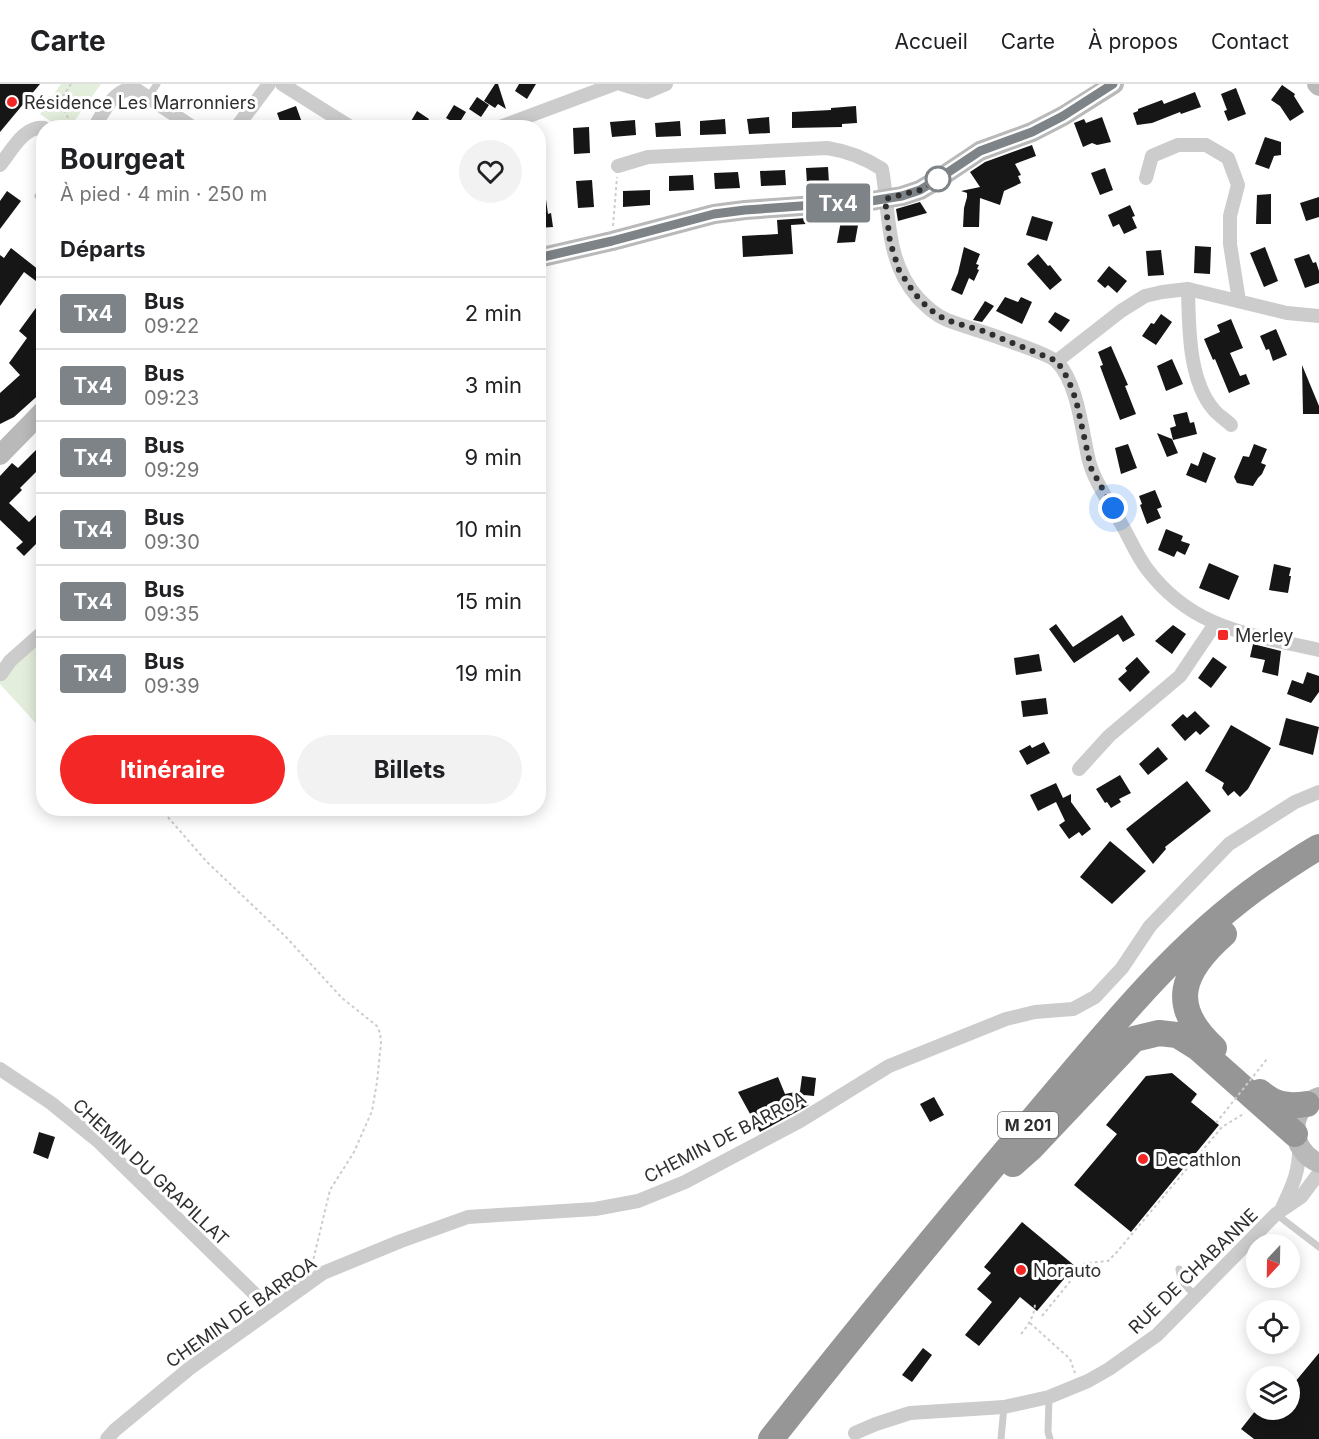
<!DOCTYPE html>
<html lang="fr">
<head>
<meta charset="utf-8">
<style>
	body { margin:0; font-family:Inter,sans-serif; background:#f2f2f2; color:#202124; height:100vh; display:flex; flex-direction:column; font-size:22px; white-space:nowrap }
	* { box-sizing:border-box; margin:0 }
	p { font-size:20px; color:#757577 }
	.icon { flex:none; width:33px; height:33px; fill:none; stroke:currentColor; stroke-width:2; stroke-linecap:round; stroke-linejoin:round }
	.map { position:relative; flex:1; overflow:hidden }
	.details { position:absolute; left:36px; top:36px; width:510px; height:696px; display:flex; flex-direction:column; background:#fff; border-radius:24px; box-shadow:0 3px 15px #0003 }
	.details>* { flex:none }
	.badge { padding:0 12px; border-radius:4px; font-size:21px; line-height:39px }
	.needle { width:39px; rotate:202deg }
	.controls { position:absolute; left:1246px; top:1150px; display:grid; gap:12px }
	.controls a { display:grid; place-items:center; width:54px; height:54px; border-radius:50%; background:#fff; box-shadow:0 3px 15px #0003; font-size:30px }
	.you { position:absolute; width:30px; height:30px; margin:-15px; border:4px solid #fff; border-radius:50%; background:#1a73e8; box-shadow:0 0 0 9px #1a73e833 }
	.map>.badge { position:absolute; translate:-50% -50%; box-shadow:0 0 0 3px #fff }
	h2 { padding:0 24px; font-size:22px; line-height:54px }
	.round { display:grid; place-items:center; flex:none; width:63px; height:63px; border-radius:32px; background:#f2f2f2 }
	.overview { display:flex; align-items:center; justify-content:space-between; height:102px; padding:0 24px }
	h1 { font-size:28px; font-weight:700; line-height:45px }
	.button { display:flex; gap:12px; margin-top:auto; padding:12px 24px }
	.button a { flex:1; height:69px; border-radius:36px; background:#f32725; color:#fff; font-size:24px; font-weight:700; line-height:69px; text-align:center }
	.button a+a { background:#f2f2f2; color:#202124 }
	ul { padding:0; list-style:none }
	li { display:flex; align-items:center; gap:18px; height:72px; padding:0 24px; border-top:2px solid #e0e0e0 }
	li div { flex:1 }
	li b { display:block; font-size:22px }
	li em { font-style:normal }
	li .badge { min-width:66px; font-weight:700; text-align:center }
	header { display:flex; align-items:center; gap:36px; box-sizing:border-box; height:84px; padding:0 30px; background:#fff; border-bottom:2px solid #e0e0e0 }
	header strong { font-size:28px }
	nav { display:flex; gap:33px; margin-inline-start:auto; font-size:21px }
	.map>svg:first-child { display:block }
</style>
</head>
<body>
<header>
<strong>Carte</strong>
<nav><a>Accueil</a><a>Carte</a><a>À propos</a><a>Contact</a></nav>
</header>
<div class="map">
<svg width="1319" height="1355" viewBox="0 0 1319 1355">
	<rect width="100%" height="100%" fill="#fff"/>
	<g fill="#e4eedc">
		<path d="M61,0H101L70,43H59L40,30Z"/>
		<path d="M43,544V647L0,600V591Z"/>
	</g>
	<g fill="#161616">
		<path d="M0,0H40L0,48Z"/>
		<path d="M495,0H498L506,25L498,20L495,24L484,17Z"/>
		<path d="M519,0H536L527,15L515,7Z"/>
		<path d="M1282,1L1295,10L1294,12L1304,28L1290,37L1280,22L1271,16Z"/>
		<path d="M1236,4L1246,30L1228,37L1224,27L1227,26L1221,10Z"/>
		<path d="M1195,8L1201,23L1181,30L1180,28L1152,39L1137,41L1133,29L1138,27V25L1162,16L1164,20Z"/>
		<path d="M477,13L489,21L481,33L469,25Z"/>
		<path d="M454,21L466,28L458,41L446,34Z"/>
		<path d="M296,22L304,44H292L291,39L282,43L277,29Z"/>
		<path d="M856,22L857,39L842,40V43L792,44V28L831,26V24Z"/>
		<path d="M417,27L429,35L424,44H407Z"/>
		<path d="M769,33L770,49L749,50L747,35Z"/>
		<path d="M1102,33L1111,58L1097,61L1092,59L1083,63L1074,39L1084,35L1086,39Z"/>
		<path d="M725,35L726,50L700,51V37Z"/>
		<path d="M635,36L636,51L612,53L610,38Z"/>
		<path d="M680,37L681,52L656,53L655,39Z"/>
		<path d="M589,43L590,69L574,70L573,44Z"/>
		<path d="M1265,53L1281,58V71L1274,72L1269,85L1255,80Z"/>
		<path d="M1032,61L1036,72L1015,80L1021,91L1018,92L1021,99L1004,107L1000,121L980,114L979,143H963L964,124L967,113V109L961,107L980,103L970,88L985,78Z"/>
		<path d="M828,83L829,99L807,100L806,84Z"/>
		<path d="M1105,84L1113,106L1100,111L1091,89Z"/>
		<path d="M785,86L786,101L761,102L760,87Z"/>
		<path d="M738,88L740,104L715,105L714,89Z"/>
		<path d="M693,91L694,106L669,107V92Z"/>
		<path d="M592,96L594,123L578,124L576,97Z"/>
		<path d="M650,106V121L623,123V107Z"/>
		<path d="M7,107L21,117L0,145V117Z"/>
		<path d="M538,108H545L548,130L551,129L553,143L538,144Z"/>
		<path d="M1271,110V140H1256L1257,111Z"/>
		<path d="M1319,113V133L1306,137L1300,119Z"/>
		<path d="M920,118L927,129L898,137L896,125Z"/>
		<path d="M1130,121L1135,132L1132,133L1137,144L1124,150L1119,140L1113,143L1108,131Z"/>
		<path d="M860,130L855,158L837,159L842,131Z"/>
		<path d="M1032,132L1053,138L1047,157L1026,151Z"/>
		<path d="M821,133V139L791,141L793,170L743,173L742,152L778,150L777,136Z"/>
		<path d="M1195,162L1211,163L1210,190L1194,189Z"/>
		<path d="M964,163L980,170L976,180L979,181L977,185L979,186L974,197L969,194L962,211L951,206L958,189Z"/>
		<path d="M1265,163L1278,197L1264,203L1250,169Z"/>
		<path d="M11,164L44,190V203L24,188L0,222V171L4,174Z"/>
		<path d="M1161,166L1164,191L1148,192L1146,167Z"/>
		<path d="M1038,170L1048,182L1050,181L1062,196L1050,206L1027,180Z"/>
		<path d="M1309,170L1313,179L1316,178L1319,187V199L1305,204L1294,175Z"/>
		<path d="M1109,182L1127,197L1117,209L1108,201L1105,204L1097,197Z"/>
		<path d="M44,213V306L14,333L0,340V309L20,291L9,279L27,254L19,247Z"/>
		<path d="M1005,213L1018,218L1021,213L1032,218L1022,240L996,227Z"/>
		<path d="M985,217L994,222L982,238L973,236Z"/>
		<path d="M1055,228L1070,236L1061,248L1048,238Z"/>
		<path d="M1161,230L1172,238L1156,261L1142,252L1151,239L1154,240Z"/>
		<path d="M1231,235L1243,264L1230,269L1240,292L1246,290L1250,300L1229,309L1215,275L1213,276L1204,255L1220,248L1217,241Z"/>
		<path d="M1276,245L1287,271L1273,277L1269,265L1266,266L1260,252Z"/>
		<path d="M1111,262L1128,301L1125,302L1136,330L1120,336L1100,282L1103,281L1098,268Z"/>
		<path d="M1172,275L1183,300L1166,307L1157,282Z"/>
		<path d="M1302,281L1319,322V330H1303Z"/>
		<path d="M1187,328L1190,339L1194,338L1197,350L1173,356L1170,344L1176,342L1173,331Z"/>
		<path d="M1157,349L1172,355L1178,369L1167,373Z"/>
		<path d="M44,358V392L38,386L20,404L22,406L9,419L29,438L44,423V452L24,472L16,464L23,458L0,436V392L12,379L18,384Z"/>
		<path d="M1128,360L1137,384L1121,390L1115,364Z"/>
		<path d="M1254,360L1267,365L1261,379L1266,381L1262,390L1258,394L1253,402L1237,399L1234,393L1243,372L1249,373Z"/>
		<path d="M1203,368L1216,374L1206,399L1186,391L1191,379L1198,382Z"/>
		<path d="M1155,406L1162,423L1157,425L1161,434L1147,440L1140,421L1142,420L1139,412Z"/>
		<path d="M1166,445L1183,452L1181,457L1190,460L1185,471L1177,467L1174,473L1158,466Z"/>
		<path d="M1209,479L1239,492L1229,516L1199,504Z"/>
		<path d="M1274,480L1291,484L1289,492H1291L1288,509L1269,506Z"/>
		<path d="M1122,531L1135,551L1123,558L1118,550L1074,579L1049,545L1056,540L1073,563Z"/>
		<path d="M1173,541L1186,550L1172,570L1155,557Z"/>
		<path d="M1253,560L1281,567L1278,592L1262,588L1265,576L1250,573Z"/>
		<path d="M1039,570L1042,587L1016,591L1014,574Z"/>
		<path d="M1137,573L1150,588L1130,608L1118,595L1127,587L1125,584Z"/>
		<path d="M1213,573L1227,583L1211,604L1198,594Z"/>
		<path d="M1307,588L1319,592V608L1311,619L1287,610L1292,596L1303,600Z"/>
		<path d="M1046,614L1048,630L1023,633L1021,617Z"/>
		<path d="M1195,627L1210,642L1200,651L1196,647L1185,657L1171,641L1183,630L1187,634Z"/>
		<path d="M1286,634L1319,643L1313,671L1279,661Z"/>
		<path d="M1231,641L1271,664L1248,705L1240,713L1234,707L1228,712L1222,704L1224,699L1205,687Z"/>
		<path d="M1044,658L1050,669L1027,681L1019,667L1030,661L1032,664Z"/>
		<path d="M1158,663L1168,675L1148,691L1139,680Z"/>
		<path d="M1120,691L1131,709L1119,715L1121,718L1111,724L1107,718L1105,719L1096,705Z"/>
		<path d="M1187,697L1211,727L1165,763L1166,765L1153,780L1126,745Z"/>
		<path d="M1056,699L1063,714L1071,710V718L1091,745L1082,752L1079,748L1069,755L1059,741L1065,737L1056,718L1038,727L1030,711Z"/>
		<path d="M1110,757L1146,787L1112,820L1080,793Z"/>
		<path d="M1172,989L1197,1010L1191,1018L1219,1041L1131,1148L1074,1101L1117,1050L1106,1041L1146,992Z"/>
		<path d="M802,992L816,994L814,1012L804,1011L809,1021L760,1048L738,1008L778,993L785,1010L800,1007Z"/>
		<path d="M934,1013L944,1031L930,1038L920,1020Z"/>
		<path d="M39,1048L55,1053L48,1075L33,1069Z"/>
		<path d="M1022,1138L1075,1182L1037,1227L1020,1213L979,1262L965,1251L992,1218L977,1205L991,1189L984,1183Z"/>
		<path d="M923,1264L932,1271L912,1298L902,1291Z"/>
		<path d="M1319,1269V1355H1254L1241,1345L1256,1326H1290V1304Z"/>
	</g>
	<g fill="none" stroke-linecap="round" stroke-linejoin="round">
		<g stroke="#ccc" stroke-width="2" stroke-dasharray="3 3" stroke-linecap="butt">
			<path d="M71,0L60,17L70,38L77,44"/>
			<path d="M613,142L617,93"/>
			<path d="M160,724L207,778L286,853L342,914L377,942L380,949L381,959L377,998L372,1027L354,1068L330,1106L312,1181"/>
			<path d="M1042,1232L1085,1179L1108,1177L1116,1169L1222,1043L1245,1029"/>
			<path d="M1030,1239L1070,1275L1075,1289"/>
			<path d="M1021,1250C1029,1240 1035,1231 1035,1218"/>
		</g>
		<g stroke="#ccc" stroke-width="7">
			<path d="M149,12L157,0"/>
			<path d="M38,112L44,105"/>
			<path d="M1276,1130L1319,1163"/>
			<path d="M1179,1185C1180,1197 1186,1203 1196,1212"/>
			<path d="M1049,1313L1048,1348L1050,1355"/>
			<path d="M1001,1355L1004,1323"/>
		</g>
		<g stroke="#ccc" stroke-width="14">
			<path d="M282,0L352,44"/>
			<path d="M621,0L647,8L666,0"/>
			<path d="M94,44C104,27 113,6 134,4L194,44"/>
			<path d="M236,44L269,0"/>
			<path d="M497,44L615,0"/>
			<path d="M0,81C11,68 24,41 44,44"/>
			<path d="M618,82L648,73L827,64C847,67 865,74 882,85C890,130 885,177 918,214C927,223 935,231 947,236C965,243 985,248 1003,255C1014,259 1051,271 1057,278C1078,299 1082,348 1089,377C1095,399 1111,421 1122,441C1130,455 1137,472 1147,485C1193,546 1250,550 1319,566"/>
			<path d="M1146,94L1152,72L1178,61H1206L1228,74L1238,101L1230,132V160L1239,217"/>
			<path d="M1188,205C1189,242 1188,296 1214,326C1218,331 1226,336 1231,341"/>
			<path d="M1057,277L1121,227L1145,212L1162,208L1188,205L1287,229L1319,232"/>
			<path d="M1,590L10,577L44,547"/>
			<path d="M1079,685L1109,652L1180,592L1215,540"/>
			<path d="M0,985L51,1019L98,1057L270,1225"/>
			<path d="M1282,1124C1292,1103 1300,1087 1299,1062"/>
			<path d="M855,1349L876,1340L910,1329L1004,1323L1049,1313L1088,1297L1109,1285L1157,1251L1276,1130L1301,1113L1319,1089"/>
			<path d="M107,1355L115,1346L190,1284L323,1189L401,1157L468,1133L595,1125L638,1117L685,1098L800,1037L889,982L1006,935L1035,928L1073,925L1095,913L1122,884L1150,842L1229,760L1295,718L1319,708"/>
		</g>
		<g stroke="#b9b9b9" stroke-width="20">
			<path d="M1317,0L1319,2"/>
			<path d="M538,174L612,157L714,130L745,126L871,117L902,112L920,106L932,99L980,67L1032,48L1063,32L1114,0"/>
			<path d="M0,371L44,326"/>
			<path d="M1319,1013C1286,1024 1289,1067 1319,1079"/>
		</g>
		<g stroke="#969696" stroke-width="26">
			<path d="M1214,964C1168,922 1181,888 1224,850"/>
			<path d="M1260,1008C1275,1021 1287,1023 1307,1020"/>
			<path d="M1013,1080L1031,1064L1134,955L1159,949L1177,951L1198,964L1295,1050"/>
			<path d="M771,1355C858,1245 947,1136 1038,1029C1112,942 1184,850 1281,787C1293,779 1306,770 1319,763"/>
		</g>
		<path stroke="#ccc" stroke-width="2" stroke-dasharray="3 3" stroke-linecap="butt" d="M1216,1039L1267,975"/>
	</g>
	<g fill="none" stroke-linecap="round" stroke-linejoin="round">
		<defs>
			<path id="line" d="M538,174L612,157L714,130L745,126L871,117L902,112L920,106L938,95L980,67L1032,48L1063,32L1113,0"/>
		</defs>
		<use href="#line" stroke="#fff" stroke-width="14"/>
		<use href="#line" stroke="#7d8386" stroke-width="9"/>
		<path stroke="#2f2f2f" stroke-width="6" stroke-dasharray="0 10.8" d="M938,95L920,106L885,115L890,158L899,186L914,209L929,225L946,236L983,247L1057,277L1068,295L1076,316L1091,384L1113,424"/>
	</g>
	<g fill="#f32725" stroke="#fff" stroke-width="2">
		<circle cx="12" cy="18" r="6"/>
		<rect x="1217" y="545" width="12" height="12" rx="3"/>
		<circle cx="1143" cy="1075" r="6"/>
		<circle cx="1021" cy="1186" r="6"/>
	</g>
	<circle fill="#fff" stroke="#7d8386" stroke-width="3" cx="938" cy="95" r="12"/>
	<g text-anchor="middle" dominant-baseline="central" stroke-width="6" stroke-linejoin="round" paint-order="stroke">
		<rect fill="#fff" stroke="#6d6d6d" stroke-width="1.5" x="998" y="1028" width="60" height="26" rx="4.5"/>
		<g font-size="16" font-weight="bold" fill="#2f2f2f">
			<text x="1028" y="1041">M 201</text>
		</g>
		<g font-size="18" fill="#2f2f2f" stroke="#fff" text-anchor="start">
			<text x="24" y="18">Résidence Les Marronniers</text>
			<text x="1235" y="551">Merley</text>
			<text x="1155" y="1075">Decathlon</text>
			<text x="1033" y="1186">Norauto</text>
		</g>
		<g font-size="18" fill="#2f2f2f" stroke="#fff">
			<text transform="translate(725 1053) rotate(-27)">CHEMIN DE BARROA</text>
			<text transform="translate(151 1088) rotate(43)">CHEMIN DU GRAPILLAT</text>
			<text transform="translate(1193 1187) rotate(-44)">RUE DE CHABANNE</text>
			<text transform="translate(241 1228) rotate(-35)">CHEMIN DE BARROA</text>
		</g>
	</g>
</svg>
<div class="controls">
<a><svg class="needle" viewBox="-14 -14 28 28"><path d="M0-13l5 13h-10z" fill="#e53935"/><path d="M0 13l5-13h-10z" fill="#757577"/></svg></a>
<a><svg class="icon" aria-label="locate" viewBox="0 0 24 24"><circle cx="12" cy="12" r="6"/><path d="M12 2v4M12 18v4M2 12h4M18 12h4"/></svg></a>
<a><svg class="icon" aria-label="layers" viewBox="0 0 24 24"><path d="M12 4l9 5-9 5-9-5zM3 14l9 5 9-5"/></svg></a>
</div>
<div class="you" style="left:1113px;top:424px"></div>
<b class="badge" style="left:838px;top:119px;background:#7d8386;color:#fff">Tx4</b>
<section class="details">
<div class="overview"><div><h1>Bourgeat</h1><p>À pied · 4 min · 250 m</p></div><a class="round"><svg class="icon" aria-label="heart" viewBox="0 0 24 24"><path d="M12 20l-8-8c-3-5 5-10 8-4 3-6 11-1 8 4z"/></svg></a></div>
<h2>Départs</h2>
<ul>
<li><span class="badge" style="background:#7d8386;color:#fff">Tx4</span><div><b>Bus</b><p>09:22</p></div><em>2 min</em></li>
<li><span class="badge" style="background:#7d8386;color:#fff">Tx4</span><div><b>Bus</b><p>09:23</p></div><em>3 min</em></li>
<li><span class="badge" style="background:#7d8386;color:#fff">Tx4</span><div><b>Bus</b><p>09:29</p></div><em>9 min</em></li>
<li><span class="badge" style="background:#7d8386;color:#fff">Tx4</span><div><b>Bus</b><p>09:30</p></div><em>10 min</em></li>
<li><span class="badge" style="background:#7d8386;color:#fff">Tx4</span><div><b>Bus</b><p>09:35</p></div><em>15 min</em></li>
<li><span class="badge" style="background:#7d8386;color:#fff">Tx4</span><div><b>Bus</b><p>09:39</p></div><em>19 min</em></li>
</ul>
<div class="button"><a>Itinéraire</a><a>Billets</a></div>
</section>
</div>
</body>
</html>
